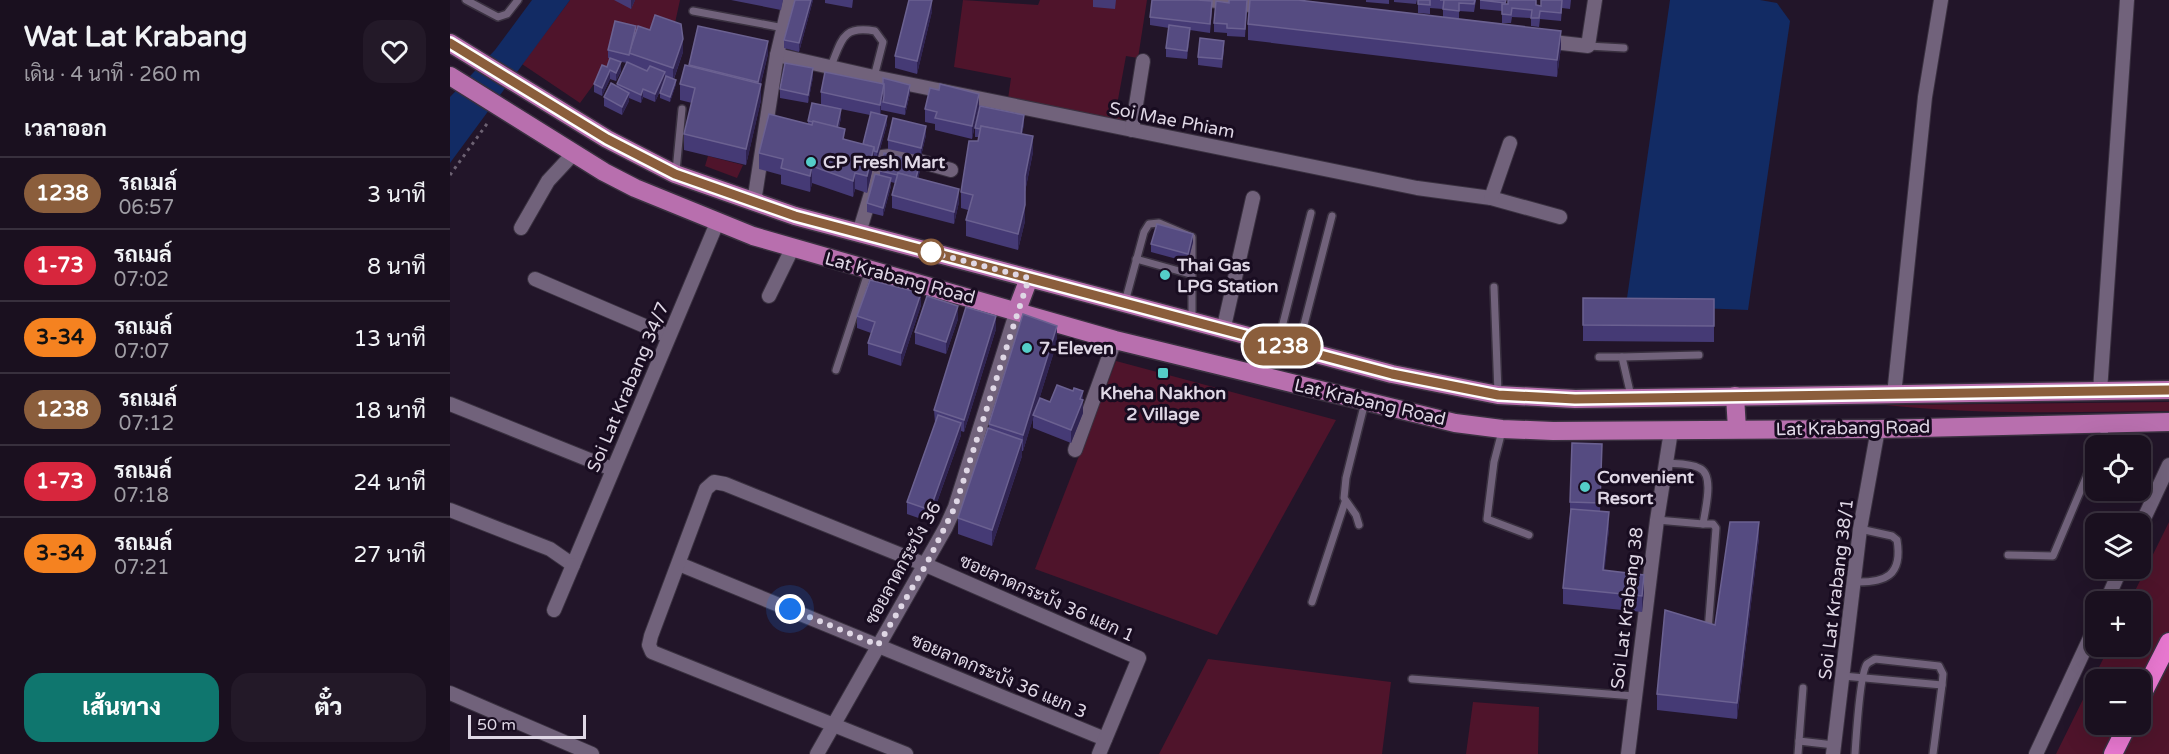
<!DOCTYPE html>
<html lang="th">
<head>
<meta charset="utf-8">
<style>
	body { margin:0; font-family:"Varela Round",Sarabun,sans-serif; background:#231928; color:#f1f3f6; height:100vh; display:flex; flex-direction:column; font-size:22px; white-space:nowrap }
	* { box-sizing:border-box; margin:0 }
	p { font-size:20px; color:#9f9da4 }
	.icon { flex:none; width:33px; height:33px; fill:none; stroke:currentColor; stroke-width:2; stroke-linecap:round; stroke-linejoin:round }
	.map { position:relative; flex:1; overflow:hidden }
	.drawer { display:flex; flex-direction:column; background:#1a101f; width:450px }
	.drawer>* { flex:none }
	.badge { padding:0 12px; border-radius:20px; font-size:21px; line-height:39px }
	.controls { position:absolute; left:1635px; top:435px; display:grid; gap:12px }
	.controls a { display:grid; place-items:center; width:66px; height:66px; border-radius:12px; background:#1a101f; box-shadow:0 6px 24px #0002,0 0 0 2px #38303d; font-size:30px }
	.scale { position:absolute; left:18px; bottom:15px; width:118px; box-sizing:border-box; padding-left:6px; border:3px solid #dfd7e5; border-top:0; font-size:16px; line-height:21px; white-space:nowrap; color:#dfd7e5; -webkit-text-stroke:4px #180c20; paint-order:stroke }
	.you { position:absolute; width:30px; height:30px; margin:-15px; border:4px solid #fff; border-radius:50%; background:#1a73e8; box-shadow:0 0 0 9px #1a73e833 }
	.map>.badge { position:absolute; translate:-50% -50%; box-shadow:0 0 0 3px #fff }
	h2 { padding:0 24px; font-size:22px; line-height:54px }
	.round { display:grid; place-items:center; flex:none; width:63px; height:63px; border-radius:18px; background:#231928 }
	.head { display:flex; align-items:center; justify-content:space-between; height:102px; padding:0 24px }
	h1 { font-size:28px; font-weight:800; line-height:45px }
	.action { display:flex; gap:12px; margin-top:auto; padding:12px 24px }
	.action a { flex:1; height:69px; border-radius:18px; background:#0f766e; color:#fff; font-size:24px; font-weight:800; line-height:69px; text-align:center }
	.action a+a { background:#231928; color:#f1f3f6 }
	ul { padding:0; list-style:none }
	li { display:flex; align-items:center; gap:18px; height:72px; padding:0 24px; border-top:2px solid #38303d }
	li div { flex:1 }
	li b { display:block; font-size:22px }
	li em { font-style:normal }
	li .badge { min-width:66px; font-weight:700; text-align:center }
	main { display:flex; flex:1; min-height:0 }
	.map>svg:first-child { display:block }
</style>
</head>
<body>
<main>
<section class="drawer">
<div class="head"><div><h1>Wat Lat Krabang</h1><p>เดิน · 4 นาที · 260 m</p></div><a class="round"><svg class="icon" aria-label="heart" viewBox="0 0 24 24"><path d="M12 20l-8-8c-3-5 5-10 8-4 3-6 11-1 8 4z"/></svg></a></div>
<h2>เวลาออก</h2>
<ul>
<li><span class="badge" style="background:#8b5e3c;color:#fff">1238</span><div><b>รถเมล์</b><p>06:57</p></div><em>3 นาที</em></li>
<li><span class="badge" style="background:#d7263d;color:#fff">1-73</span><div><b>รถเมล์</b><p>07:02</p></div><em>8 นาที</em></li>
<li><span class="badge" style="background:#f58220;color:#111">3-34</span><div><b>รถเมล์</b><p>07:07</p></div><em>13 นาที</em></li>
<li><span class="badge" style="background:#8b5e3c;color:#fff">1238</span><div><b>รถเมล์</b><p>07:12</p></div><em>18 นาที</em></li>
<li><span class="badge" style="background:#d7263d;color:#fff">1-73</span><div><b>รถเมล์</b><p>07:18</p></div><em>24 นาที</em></li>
<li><span class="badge" style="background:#f58220;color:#111">3-34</span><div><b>รถเมล์</b><p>07:21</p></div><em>27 นาที</em></li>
</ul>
<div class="action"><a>เส้นทาง</a><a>ตั๋ว</a></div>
</section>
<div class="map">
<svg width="1719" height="754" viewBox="0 0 1719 754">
	<rect width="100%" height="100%" fill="#221529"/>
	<g fill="#4f142b" fill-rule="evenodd">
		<path d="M120,0H230L225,23L196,31L152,73L130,103L72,64Z"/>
		<path d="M513,0L588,5L590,0H697L688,58L676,56L667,105L680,107L678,123L558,99L561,78L504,67Z"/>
		<path d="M258,156L293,165L287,178L255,166Z"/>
		<path d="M666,361L886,420L767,635L585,569Z"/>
		<path d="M1719,402V411C1624,412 1529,415 1435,405Z"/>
		<path d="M1719,522V754H1606L1659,647L1690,646V602L1680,601ZM1646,680H1690V724H1646Z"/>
		<path d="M758,659L941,682L932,754H709Z"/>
		<path d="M1023,702L1089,707L1088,754H1016Z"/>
	</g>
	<g fill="#122b64">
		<path d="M82,0H120L0,163V97L45,50Z"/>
		<path d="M1220,0H1310L1327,3L1340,21L1298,310L1176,305Z"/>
	</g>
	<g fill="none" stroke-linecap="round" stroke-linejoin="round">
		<defs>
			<g id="lane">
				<path d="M16,0L48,17L57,14L68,0"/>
				<path d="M243,11L334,28"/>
				<path d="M1138,46L1174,48"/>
				<path d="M380,68C392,41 391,25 425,31L433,42L424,77"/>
				<path d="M226,171L232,109"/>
				<path d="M686,259L740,274"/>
				<path d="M1044,287L1048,393"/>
				<path d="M675,302L694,232L699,224L709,223L742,237V319"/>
				<path d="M828,343L861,213"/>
				<path d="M848,348L882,216"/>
				<path d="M1149,357H1172L1181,396"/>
				<path d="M1172,357L1249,355"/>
				<path d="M386,370L419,270"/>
				<path d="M1052,431L1044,462L1037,519L1079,535"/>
				<path d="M1649,446L1657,425"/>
				<path d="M1207,520L1253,524C1255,510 1265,474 1249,468C1240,463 1225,464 1215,463"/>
				<path d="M1253,524H1263L1266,528L1258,631"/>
				<path d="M909,525L906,515L894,498L896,478L915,402"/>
				<path d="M1558,555L1603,556L1646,454"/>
				<path d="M1404,582C1435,583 1453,576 1447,540L1442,536L1410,529"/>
				<path d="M862,602L895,502"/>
				<path d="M1393,676L1492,685L1483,754"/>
				<path d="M962,679L1184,696"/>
				<path d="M1353,688L1349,741L1384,745"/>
				<path d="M1348,754L1349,741"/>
				<path d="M1405,754C1406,739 1410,672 1417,664C1419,662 1422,661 1425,659L1489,666L1493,674L1492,685"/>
			</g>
			<g id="street">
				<path d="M759,0L816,7"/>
				<path d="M1094,41L1138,46L1145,0"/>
				<path d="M327,55L424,77L967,188L1041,198L1110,217"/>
				<path d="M682,130L693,61"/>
				<path d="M1041,198L1060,143"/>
				<path d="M304,202L327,55L340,0"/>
				<path d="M71,228L98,181L124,153"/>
				<path d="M409,233L432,157L448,155L501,170"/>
				<path d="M85,279L218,336"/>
				<path d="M319,296L342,249"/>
				<path d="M773,331L803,198"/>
				<path d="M1650,391L1677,0"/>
				<path d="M1444,395L1475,97L1491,0"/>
				<path d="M0,404L162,469"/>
				<path d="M625,450L665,340"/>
				<path d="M0,510L100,549L123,565L267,223"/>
				<path d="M1690,527L1719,465"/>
				<path d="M229,564L655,739"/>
				<path d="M1656,602L1671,568"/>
				<path d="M104,610L123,565"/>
				<path d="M0,693L142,754"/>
				<path d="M367,754L496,527L505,507L567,310"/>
				<path d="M456,754L202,652L199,645L201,636L256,489L264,482L275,484L476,565L689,658L649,754"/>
				<path d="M1178,754L1207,520L1221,431"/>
				<path d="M1383,754L1410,529L1428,429"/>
				<path d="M1586,754L1646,625"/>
			</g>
			<g id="primary">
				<path d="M0,43L157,139L225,174L345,216L942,374L1048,395L1125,399L1719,390"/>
				<path d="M0,76L154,172L185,188L303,236L665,340L1005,423L1052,429L1103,431L1428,429L1719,422"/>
				<path d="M567,310L579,278"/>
				<path d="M1285,396L1287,429"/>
			</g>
			<g id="highway">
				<path d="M1690,699L1719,642"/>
				<path d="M1663,754L1678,724"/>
			</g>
		</defs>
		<use href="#lane" stroke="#3a3140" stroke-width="10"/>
		<use href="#street" stroke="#3a3140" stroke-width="16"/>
		<use href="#primary" stroke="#3a3140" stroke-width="21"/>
		<use href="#highway" stroke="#3a3140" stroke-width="21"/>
		<path stroke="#6d6273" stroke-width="3" stroke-dasharray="3 4.5" stroke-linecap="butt" d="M0,175L39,121"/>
		<use href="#lane" stroke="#71627b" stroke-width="7"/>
		<use href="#street" stroke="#71627b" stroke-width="14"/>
		<use href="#primary" stroke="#b86fae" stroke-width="18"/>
		<use href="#highway" stroke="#e878d0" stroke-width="18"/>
	</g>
	<g fill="#453a75">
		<path d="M164,0H185L181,9Z"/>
		<path d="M281,0H333L331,10Z"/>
		<path d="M345,0H363L349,52L334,48V40Z"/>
		<path d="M375,0H403L402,8L375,3Z"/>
		<path d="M643,0H666L665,9L643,7Z"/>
		<path d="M916,0H939V4L916,2Z"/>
		<path d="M944,0H967L966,4L944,2Z"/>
		<path d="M968,0H1026L1024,12L1009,11V19L1111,47L1107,77L798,40V24L993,17V9L980,8V14L968,13Z"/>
		<path d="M1030,0H1056V4L1091,6V0H1121L1120,9L1112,8L1111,21L1090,19L1089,27L1081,26V18L1062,17L1061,23H1052V11L1030,9Z"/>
		<path d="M797,8L795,37L777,36V33L764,32V23Z"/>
		<path d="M762,10L760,33L740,30L737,59L716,57V48L719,28L700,25V17Z"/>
		<path d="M482,11L467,74L445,68V56Z"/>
		<path d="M248,26L318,54L311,83V100L296,165L234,150V134L242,103L230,100V84L239,66Z"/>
		<path d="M186,33L233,52L224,79L226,84L220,102L210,98V93L216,78H215V80L205,102L193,97L191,103L179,98V101L172,115L154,106V97L167,87V84L177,63L167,61L171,71L166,81L160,79L152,96L144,92V84L157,67L160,59L158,58V50Z"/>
		<path d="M774,49L772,68L748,65V57Z"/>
		<path d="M363,77L358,103L330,98V89Z"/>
		<path d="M371,92L460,93L455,115L431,110L430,114L437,124L427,160L424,159V163L417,193L405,189L403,197L362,183L360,192L331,184V175L309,169V153L358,124V121L391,118L389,127L395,140L413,144L420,115L371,105Z"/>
		<path d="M529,106L522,139L485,130V124L475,122V109Z"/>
		<path d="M574,124L572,134L583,152L575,192V221L568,250L516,236V220L518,210L511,208V192L528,141L529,137H525V128Z"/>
		<path d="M476,135L471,156L438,149V140Z"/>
		<path d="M470,170L468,179L509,202L504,224L442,208V195L445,183L441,182V186L433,216L417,212V203L430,175V171Z"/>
		<path d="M743,242L738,262L701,252V244Z"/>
		<path d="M1133,298L1264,299V342L1133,341Z"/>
		<path d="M471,305L451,366L418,355V343L421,333L407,328V316Z"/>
		<path d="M508,319L496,354L465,344V332Z"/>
		<path d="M546,329L514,432L511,431V435L480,522L457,514V502L485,423L484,410Z"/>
		<path d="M607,342L587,406L600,402L623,391H633V413L621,443L583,428V418L573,451H572V456L542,546L508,534V518L539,429V424Z"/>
		<path d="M1152,456L1150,512L1159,529L1154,571L1194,591L1192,612L1113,604V588L1120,515V502Z"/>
		<path d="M1309,538L1287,719L1207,710V694L1265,625Z"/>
	</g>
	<g fill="#302452">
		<path d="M181,0H185L181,9Z"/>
		<path d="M361,0H363L349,52V43Z"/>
		<path d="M482,0V11L467,74V61Z"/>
		<path d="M740,28V36L737,59V51Z"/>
		<path d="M1111,31V47L1107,77V60Z"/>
		<path d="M233,39V52L223,81V68Z"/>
		<path d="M318,41V54L308,94V82Z"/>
		<path d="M171,62V71L166,81V73Z"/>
		<path d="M363,68V77L358,103V95Z"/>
		<path d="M160,70V79L152,96V88Z"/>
		<path d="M215,72V80L205,102V94Z"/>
		<path d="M226,80V84L220,102V97Z"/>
		<path d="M311,84V100L296,165V149Z"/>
		<path d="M434,84V96L433,102L431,101V110L430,117V105Z"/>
		<path d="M460,85V93L455,115V107Z"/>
		<path d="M193,89V97L191,103V95Z"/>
		<path d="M179,93V101L172,115V107Z"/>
		<path d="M529,94V106L522,139V126Z"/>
		<path d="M391,109V118L387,135V127Z"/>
		<path d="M574,115V124L570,146V138Z"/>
		<path d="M437,116V124L427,160V152Z"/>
		<path d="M476,126V135L471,156V148Z"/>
		<path d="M583,136V152L575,192V221L568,250V234L575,176Z"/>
		<path d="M424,147V163L417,193V176Z"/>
		<path d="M470,162V170L466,188V179Z"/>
		<path d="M362,166V183L360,192V176Z"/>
		<path d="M405,173V189L403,197V181Z"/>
		<path d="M441,178V186L433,216V208Z"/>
		<path d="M509,189V202L504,224V212Z"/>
		<path d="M743,234V242L738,262V254Z"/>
		<path d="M471,293V305L451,366V353Z"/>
		<path d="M508,306V319L496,354V342Z"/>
		<path d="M546,316V329L514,432V420Z"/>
		<path d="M607,326V342L573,451V435Z"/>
		<path d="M633,391V413L621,443V430Z"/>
		<path d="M511,423V435L480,522V510Z"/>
		<path d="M572,440V456L542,546V530Z"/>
		<path d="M1159,512V529L1153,587V570Z"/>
		<path d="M1309,522V538L1287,719V703Z"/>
		<path d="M1194,575V591L1192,612V596Z"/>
	</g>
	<g fill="#554b81" stroke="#6b6191" stroke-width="1.5">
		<path d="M345,0H361L349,43L334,40Z"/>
		<path d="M459,0H482L467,61L445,56Z"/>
		<path d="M702,0H747L762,1L760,24L700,17Z"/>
		<path d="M779,0H797L795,29L777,28V24L764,23L766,1L779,3Z"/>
		<path d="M800,0H848L1111,31L1107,60L798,24Z"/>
		<path d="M968,0H980V5L968,4Z"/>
		<path d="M990,0H1025L1024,4L1009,3V11L993,9L994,0Z"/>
		<path d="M1030,0H1056L1055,3Z"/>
		<path d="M1058,0H1086V5L1091,6V0H1112L1111,13L1090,11L1089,18H1081L1082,10L1062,8L1061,15L1052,14V4H1058Z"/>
		<path d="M205,15L231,24L233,39L223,68L179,53L188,26L200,30Z"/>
		<path d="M165,21L186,26L179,55L158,50Z"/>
		<path d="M719,25L740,28L737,51L716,48Z"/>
		<path d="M248,26L318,41L308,82L239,65Z"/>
		<path d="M750,38L774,41L772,59L748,57Z"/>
		<path d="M160,58L171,62L166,73L160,70L152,88L144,84L152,65L157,67Z"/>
		<path d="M177,62L197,71L200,66L215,72L205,94L193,89L191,95L167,84Z"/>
		<path d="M335,63L363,68L358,95L330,89Z"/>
		<path d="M235,65L311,84L296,149L234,134L245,88L230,84Z"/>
		<path d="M375,72L434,84L430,105L371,92Z"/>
		<path d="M216,76L226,80L220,97L210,93Z"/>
		<path d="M433,78L460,85L455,107L433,102L434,96V84H433Z"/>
		<path d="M161,83L179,93L172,107L154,97Z"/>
		<path d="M490,84L529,94L522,126L485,118L487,112L475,109L480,88L489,90Z"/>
		<path d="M362,103L391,109L387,127L358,121Z"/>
		<path d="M530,106L574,115L571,134L531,126L530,129L525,128Z"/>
		<path d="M421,112L437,116L427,152L424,151V147L413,144Z"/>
		<path d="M319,114L362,125L363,121L395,129L393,139L424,147L417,176L405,173L403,181L362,166L360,176L331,168L333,159L309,153Z"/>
		<path d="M443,118L476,126L471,148L438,140Z"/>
		<path d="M531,126L583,136L575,176V205L568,234L516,220L523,195L511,192L519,141H528Z"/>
		<path d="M434,153L470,162L466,178L448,173L447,175L430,171Z"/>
		<path d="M448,173L509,189L504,212L442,195Z"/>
		<path d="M425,174L441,178L433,208L417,203Z"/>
		<path d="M707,224L743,234L738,254L701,244Z"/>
		<path d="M420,280L471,293L451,353L418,343L425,322L407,316Z"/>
		<path d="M477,296L508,306L496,342L465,332Z"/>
		<path d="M1133,298L1264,299V326L1133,325Z"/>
		<path d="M516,307L546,316L514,420L484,410Z"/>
		<path d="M573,314L607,326L573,435L539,424Z"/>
		<path d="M607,385L623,391L624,388L633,391L630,399L633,400L621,430L583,415L590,398L600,402Z"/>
		<path d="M488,415L511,423L480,510L457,502Z"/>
		<path d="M538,428L572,440L542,530L508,518Z"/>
		<path d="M1122,443L1152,444L1150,503L1120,502Z"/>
		<path d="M1121,509L1159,512L1153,570L1194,575L1192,596L1113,588Z"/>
		<path d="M1280,522H1309L1287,703L1207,694L1215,610L1265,625Z"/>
	</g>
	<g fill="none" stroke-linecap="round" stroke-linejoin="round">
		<defs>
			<path id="line" d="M0,43L157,139L225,174L345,216L942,374L1048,395L1125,399L1719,390"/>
		</defs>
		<use href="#line" stroke="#fff" stroke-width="14"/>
		<use href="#line" stroke="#8b5e3c" stroke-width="9"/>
		<path stroke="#dfd7e5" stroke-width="6" stroke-dasharray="0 10.8" d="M340,609L428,645L476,565L505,507L579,278L472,250L481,252"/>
	</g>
	<g fill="#54cdc8" stroke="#180c20" stroke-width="2">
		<circle cx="361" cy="162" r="6"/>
		<circle cx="715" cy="275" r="6"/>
		<circle cx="577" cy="348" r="6"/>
		<rect x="707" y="367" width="12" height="12" rx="3"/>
		<circle cx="1135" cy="487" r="6"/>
	</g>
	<circle fill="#fff" stroke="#8b5e3c" stroke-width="3" cx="481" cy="252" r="12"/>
	<g text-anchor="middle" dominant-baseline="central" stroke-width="6" stroke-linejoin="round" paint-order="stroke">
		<g font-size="18" fill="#dfd7e5" stroke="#180c20">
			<text transform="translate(722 120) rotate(11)">Soi Mae Phiam</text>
			<text transform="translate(450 278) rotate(15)">Lat Krabang Road</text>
			<text transform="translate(178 387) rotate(-67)">Soi Lat Krabang 34/7</text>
			<text transform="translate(920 402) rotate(13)">Lat Krabang Road</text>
			<text transform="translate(1403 428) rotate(-1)">Lat Krabang Road</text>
			<text transform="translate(453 563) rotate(-61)">ซอยลาดกระบัง 36</text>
			<text transform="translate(1386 589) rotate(-83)">Soi Lat Krabang 38/1</text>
			<text transform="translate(597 598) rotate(24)">ซอยลาดกระบัง 36 แยก 1</text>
			<text transform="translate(1177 608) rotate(-83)">Soi Lat Krabang 38</text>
			<text transform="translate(549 676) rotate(23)">ซอยลาดกระบัง 36 แยก 3</text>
		</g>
		<g font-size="18" font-weight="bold" fill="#dfd7e5" stroke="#180c20" text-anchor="start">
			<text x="373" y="162">CP Fresh Mart</text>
			<text x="727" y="265">Thai Gas<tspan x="727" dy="21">LPG Station</tspan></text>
			<text x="589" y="348">7-Eleven</text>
			<text x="713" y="393" text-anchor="middle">Kheha Nakhon<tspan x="713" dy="21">2 Village</tspan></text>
			<text x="1147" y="477">Convenient<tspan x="1147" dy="21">Resort</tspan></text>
		</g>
	</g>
</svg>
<div class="controls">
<a><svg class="icon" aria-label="locate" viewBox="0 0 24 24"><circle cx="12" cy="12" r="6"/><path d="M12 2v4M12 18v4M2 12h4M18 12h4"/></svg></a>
<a><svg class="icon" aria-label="layers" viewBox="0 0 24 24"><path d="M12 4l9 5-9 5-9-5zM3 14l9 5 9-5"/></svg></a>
<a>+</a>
<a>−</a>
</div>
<div class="scale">50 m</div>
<div class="you" style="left:340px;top:609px"></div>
<b class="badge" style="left:832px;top:346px;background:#8b5e3c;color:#fff">1238</b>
</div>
</main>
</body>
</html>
